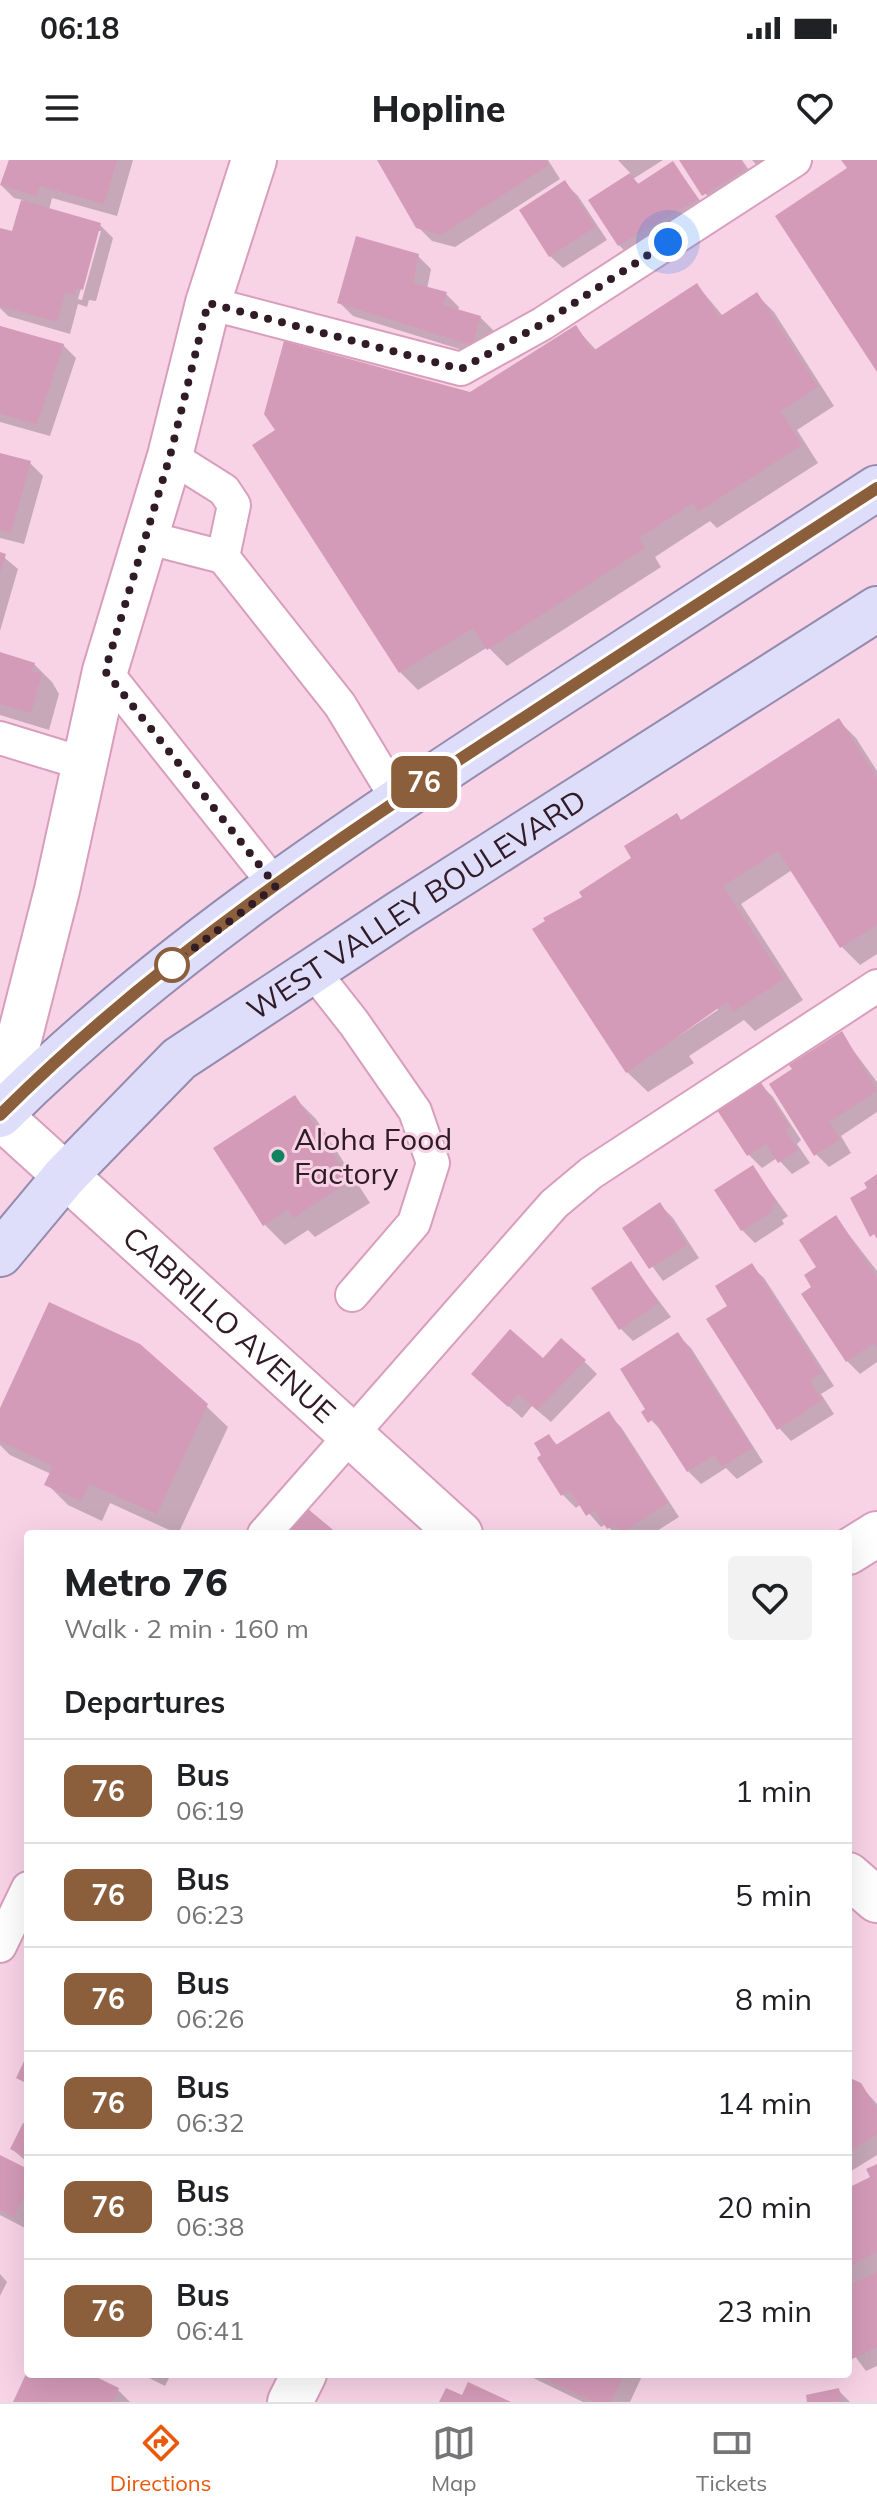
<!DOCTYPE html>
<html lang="en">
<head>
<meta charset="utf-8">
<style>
	body { margin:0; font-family:Mulish,sans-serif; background:#f2f2f2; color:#202124; height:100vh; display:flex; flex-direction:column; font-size:30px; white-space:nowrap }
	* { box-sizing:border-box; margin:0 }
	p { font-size:26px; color:#757577 }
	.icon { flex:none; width:44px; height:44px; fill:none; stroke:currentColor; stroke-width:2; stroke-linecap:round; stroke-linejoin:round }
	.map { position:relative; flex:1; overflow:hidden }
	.panel { position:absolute; left:24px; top:1370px; width:828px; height:848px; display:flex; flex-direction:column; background:#fff; border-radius:8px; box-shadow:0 8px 32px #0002 }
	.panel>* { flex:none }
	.badge { padding:0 16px; border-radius:12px; font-size:28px; line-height:52px }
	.you { position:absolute; width:40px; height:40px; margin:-20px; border:6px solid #fff; border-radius:50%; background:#1a73e8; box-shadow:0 0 0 12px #1a73e833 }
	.map>.badge { position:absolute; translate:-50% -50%; box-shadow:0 0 0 4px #fff }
	h2 { padding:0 40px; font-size:30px; line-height:72px }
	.round { display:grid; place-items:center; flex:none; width:84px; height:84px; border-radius:8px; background:#f2f2f2 }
	.overview { display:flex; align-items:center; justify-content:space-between; height:136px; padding:0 40px }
	h1 { font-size:38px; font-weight:800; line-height:60px }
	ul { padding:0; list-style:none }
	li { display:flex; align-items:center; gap:24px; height:104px; padding:0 40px; border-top:2px solid #e0e0e0 }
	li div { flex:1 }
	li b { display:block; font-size:30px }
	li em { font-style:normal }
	li .badge { min-width:88px; font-weight:700; text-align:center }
	.status { display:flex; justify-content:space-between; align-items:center; height:56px; padding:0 40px; background:#fff; direction:ltr }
	.status svg { height:22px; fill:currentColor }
	header { display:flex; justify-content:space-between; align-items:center; height:104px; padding:0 40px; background:#fff; font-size:36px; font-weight:800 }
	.tabs { display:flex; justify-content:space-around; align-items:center; height:112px; border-top:2px solid #e0e0e0; background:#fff; font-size:22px; color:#757577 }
	.tabs a { display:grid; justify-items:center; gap:4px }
	.tabs .current { color:#ea580c }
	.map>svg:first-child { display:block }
</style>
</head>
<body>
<div class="status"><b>06:18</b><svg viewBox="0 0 49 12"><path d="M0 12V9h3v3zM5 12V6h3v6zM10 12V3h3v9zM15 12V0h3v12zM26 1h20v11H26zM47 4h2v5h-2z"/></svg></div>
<header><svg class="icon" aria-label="menu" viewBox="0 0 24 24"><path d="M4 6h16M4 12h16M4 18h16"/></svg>Hopline<svg class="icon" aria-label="heart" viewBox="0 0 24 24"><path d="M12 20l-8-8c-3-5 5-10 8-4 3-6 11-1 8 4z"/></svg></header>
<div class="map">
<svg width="877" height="2242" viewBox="0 0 877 2242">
	<rect width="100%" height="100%" fill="#f8d3e6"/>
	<g fill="#0003" fill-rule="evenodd">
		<path d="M9,0H133L117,56L52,38L49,50L100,65L113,78L96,141L89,140L87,147L78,144L70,174L8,156L0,148V70L14,74L23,40L14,38L1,25ZM97,71H101L82,140L78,139Z"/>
		<path d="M379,0H548L560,19L455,87L432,81L418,67Z"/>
		<path d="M618,0H663L633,19L640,25L673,3L709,53L632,98L619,85L631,14Z"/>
		<path d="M681,0H742L757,22L716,48Z"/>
		<path d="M752,0H793L767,17Z"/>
		<path d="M565,23L578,36L607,80L563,108L550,96Z"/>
		<path d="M418,96L431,109L427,129L446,134L459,147L458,151L480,157L493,170L485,197L353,156L340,143Z"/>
		<path d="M697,125L723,156L757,135L774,152L834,246L797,270L818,303L717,368L710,361L655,397L661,407L507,506L488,487L418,530L400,512L471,234L575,167L597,191Z"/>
		<path d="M0,166L63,185L76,198L50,276L0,262Z"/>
		<path d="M0,295L30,303L43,316L24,384L0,378Z"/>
		<path d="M0,394L18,409L0,471Z"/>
		<path d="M0,495L34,504L52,522L59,534L49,570L0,555Z"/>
		<path d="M838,560L856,578L877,611V794L860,805L842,787L792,710L741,744L803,840L755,871L744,860L689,896L694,903L648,932L627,912L585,738L683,662ZM716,846L718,850L677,877Z"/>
		<path d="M841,874L877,922V952L841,976L851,993L829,1007L816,994Z"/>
		<path d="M760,924L773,937L801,980L797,984L810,1003L792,1014L777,998L762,1008L749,995L720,950Z"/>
		<path d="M295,938L316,959L370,1043L315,1077L308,1070L285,1085L264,1064Z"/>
		<path d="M752,1007L788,1056L782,1060L784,1064L755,1083L742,1070Z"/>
		<path d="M660,1045L673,1058L699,1098L663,1121L625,1069Z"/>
		<path d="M836,1058L877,1111V1202L860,1214L847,1201L814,1127Z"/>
		<path d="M631,1104L671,1157L633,1181L620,1168Z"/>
		<path d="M751,1106L764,1118L834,1226L821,1234L834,1254L791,1281L779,1268L730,1146Z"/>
		<path d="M678,1175L691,1188L763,1302L737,1319L726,1308L701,1324L688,1311L664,1273L644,1253Z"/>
		<path d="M584,1201L597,1214L551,1262L532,1246L522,1258L487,1227Z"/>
		<path d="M206,1246L228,1267L178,1374L110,1343L102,1361L68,1345L47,1324L51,1314L10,1295L0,1285V1252Z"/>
		<path d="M608,1254L621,1267L679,1357L652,1374H615L606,1364L601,1367L581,1344L576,1348L563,1335L549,1276L558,1286Z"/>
		<path d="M848,1920L859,1924L877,1944V1995L848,2013Z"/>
		<path d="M28,1967V2003L12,1989Z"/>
		<path d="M0,1998L28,2011L27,2069L0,2055Z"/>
		<path d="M877,2006V2206L866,2211L848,2187V2127L852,2125L848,2121V2030L873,2018Z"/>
		<path d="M0,2114L7,2122L0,2136Z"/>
		<path d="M29,2214H85L118,2230L130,2242H15Z"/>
		<path d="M141,2214H171L165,2226Z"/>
		<path d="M525,2214H643L630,2242H583Z"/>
		<path d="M838,2230L850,2242H809Z"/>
	</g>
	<g fill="#d49bb9">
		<path d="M9,0H117L104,44L40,26L36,36L0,25Z"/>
		<path d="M377,0H546L549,5L441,75L416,68Z"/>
		<path d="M679,0H740L745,9L702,36Z"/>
		<path d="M841,0H877V212L775,56L847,8Z"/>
		<path d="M673,1L698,39L618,86L588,40L630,13L638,24Z"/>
		<path d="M565,20L595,67L549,97L519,50Z"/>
		<path d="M21,40L101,63L83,130L77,128L74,135L65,133L57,162L0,146V68L12,71Z"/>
		<path d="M356,76L419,94L413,123L447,132L443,145L481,156L472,185L337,143Z"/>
		<path d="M697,123L719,157L757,132L818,227L781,251L802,285L698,352L693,343L639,378L645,388L487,490L473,468L399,513L252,285L275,270L264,254L284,181L470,232L576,165L593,191Z"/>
		<path d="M0,166L64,184L37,264L0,254Z"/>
		<path d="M0,293L31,301L11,373L0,370Z"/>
		<path d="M0,392L6,394L1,411H0Z"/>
		<path d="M0,492L35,503L32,511L42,514L31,553L0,544Z"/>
		<path d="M839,558L877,618V765L840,788L778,691L723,726L784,819L733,852L727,842L626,913L532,769L545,761L543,758L582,737L579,732L631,698L624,686L677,653L681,660Z"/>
		<path d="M842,871L877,931L829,962L840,979L814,996L769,924L792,909L789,905Z"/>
		<path d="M760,921L790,967L785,970L798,990L778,1003L766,984L747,996L717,950Z"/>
		<path d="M295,935L350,1021L293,1058L288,1049L263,1066L213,988Z"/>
		<path d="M753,1005L777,1042L771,1047L773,1051L741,1071L714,1030Z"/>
		<path d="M877,1014V1079L874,1074L870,1077L850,1038L867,1028L864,1023Z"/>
		<path d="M660,1042L687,1085L649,1109L622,1068Z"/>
		<path d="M836,1055L877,1118V1188L874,1183L846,1202L801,1134L811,1127L804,1115L816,1107L799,1080Z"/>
		<path d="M631,1101L659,1143L619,1170L591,1128Z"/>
		<path d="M752,1103L822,1213L810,1220L822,1240L777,1270L706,1159L727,1146L715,1126Z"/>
		<path d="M49,1142L140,1184L208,1244L157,1354L89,1324L81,1341L44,1325L53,1306L0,1281V1248Z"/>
		<path d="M510,1169L543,1198L561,1178L586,1200L537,1250L518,1234L508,1247L471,1214Z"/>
		<path d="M678,1172L752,1288L722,1307L714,1295L687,1312L653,1259L648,1263L641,1252L645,1249L620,1209Z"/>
		<path d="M609,1251L668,1343L621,1373L616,1364L607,1369L595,1350L586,1356L570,1330L561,1336L537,1298L541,1295L534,1283L549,1274L556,1285Z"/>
		<path d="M308,1349L338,1374H287Z"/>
		<path d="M28,1893V1924L16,1918Z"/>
		<path d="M848,1917L861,1923L877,1949V1974L848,1992Z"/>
		<path d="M23,1963L28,1965V1998L10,1989Z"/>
		<path d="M0,1995L28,2009V2028L14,2057L0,2050Z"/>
		<path d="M877,2004V2092L848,2107V2028L870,2017L866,2009Z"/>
		<path d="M877,2112V2187L852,2199L848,2191V2125Z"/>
		<path d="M26,2214H90L119,2228L113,2242H13Z"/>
		<path d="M536,2214H624L611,2242H594Z"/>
		<path d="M468,2222L511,2242H439L446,2228L462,2235Z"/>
		<path d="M839,2228L842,2242H807L806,2235Z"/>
	</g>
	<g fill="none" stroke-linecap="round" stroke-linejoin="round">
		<defs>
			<g id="service">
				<path d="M208,143L461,209L542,164L795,0"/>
				<path d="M145,377L223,397L234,345L224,330L170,296"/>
				<path d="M223,397L340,545L397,639"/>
				<path d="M105,511L276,726"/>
				<path d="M0,578L85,604"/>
				<path d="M313,811L354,863L415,951L433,1003L414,1063L352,1135"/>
				<path d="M264,1374L554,1044L591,1013L877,826"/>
				<path d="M0,1786L28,1728"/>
			</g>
			<g id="minor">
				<path d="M0,954L57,730L105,511L170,296L208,143L254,0"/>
				<path id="s1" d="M0,956L460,1374"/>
				<path d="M848,1392L877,1374"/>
				<path d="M848,1715L877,1740"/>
				<path d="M290,2242L304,2214"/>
			</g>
			<g id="primary">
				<path d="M0,955C153,802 337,679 518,561C637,483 757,406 877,328"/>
				<path id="s2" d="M0,1094L65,1016L179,899L400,753L877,449"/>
			</g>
		</defs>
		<use href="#service" stroke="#d89ebc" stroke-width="36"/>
		<use href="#minor" stroke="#d89ebc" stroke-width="48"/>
		<use href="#primary" stroke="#948bae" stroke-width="48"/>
		<use href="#service" stroke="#fff" stroke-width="32"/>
		<use href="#minor" stroke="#fff" stroke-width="44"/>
		<use href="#primary" stroke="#dfdefa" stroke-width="44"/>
	</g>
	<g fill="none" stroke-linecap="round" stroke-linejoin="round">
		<defs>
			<path id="line" d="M0,955C156,799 343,674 528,555C644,479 761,403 877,328"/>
		</defs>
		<use href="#line" stroke="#fff" stroke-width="18"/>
		<use href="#line" stroke="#8b5e3c" stroke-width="12"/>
		<path stroke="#301b27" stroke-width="8" stroke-dasharray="0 14.4" d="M172,805L276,726L105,511L170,296L208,143L461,209L542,164L668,82"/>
	</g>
	<circle fill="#fff" stroke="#8b5e3c" stroke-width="4" cx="172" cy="805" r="16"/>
	<circle fill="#128361" stroke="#f8d3e6" stroke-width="3" cx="278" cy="996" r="8"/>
	<g text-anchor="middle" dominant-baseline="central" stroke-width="6" stroke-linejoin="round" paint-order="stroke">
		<g font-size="30" fill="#301b27" stroke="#f8d3e6">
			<text stroke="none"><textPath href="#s2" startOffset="548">WEST VALLEY BOULEVARD</textPath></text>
			<text stroke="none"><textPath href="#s1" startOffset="310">CABRILLO AVENUE</textPath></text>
		</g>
		<g font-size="30" fill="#301b27" stroke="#f8d3e6" text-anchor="start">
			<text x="294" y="979">Aloha Food<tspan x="294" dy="34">Factory</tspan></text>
		</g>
	</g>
</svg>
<div class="you" style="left:668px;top:82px"></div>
<b class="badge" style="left:424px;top:622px;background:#8b5e3c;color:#fff">76</b>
<section class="panel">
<div class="overview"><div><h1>Metro 76</h1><p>Walk · 2 min · 160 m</p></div><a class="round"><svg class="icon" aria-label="heart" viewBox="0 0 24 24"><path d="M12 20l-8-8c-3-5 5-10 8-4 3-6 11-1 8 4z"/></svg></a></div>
<h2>Departures</h2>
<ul>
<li><span class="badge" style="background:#8b5e3c;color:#fff">76</span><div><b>Bus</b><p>06:19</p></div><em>1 min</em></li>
<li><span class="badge" style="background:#8b5e3c;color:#fff">76</span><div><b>Bus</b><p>06:23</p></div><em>5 min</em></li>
<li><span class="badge" style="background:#8b5e3c;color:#fff">76</span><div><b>Bus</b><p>06:26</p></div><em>8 min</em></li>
<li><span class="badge" style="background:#8b5e3c;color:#fff">76</span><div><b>Bus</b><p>06:32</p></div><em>14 min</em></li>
<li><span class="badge" style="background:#8b5e3c;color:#fff">76</span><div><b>Bus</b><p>06:38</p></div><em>20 min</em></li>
<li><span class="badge" style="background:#8b5e3c;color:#fff">76</span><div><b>Bus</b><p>06:41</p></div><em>23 min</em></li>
</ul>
</section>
</div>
<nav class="tabs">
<a class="current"><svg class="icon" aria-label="directions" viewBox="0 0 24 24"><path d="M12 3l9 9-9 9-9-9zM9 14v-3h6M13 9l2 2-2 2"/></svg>Directions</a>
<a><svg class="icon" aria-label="map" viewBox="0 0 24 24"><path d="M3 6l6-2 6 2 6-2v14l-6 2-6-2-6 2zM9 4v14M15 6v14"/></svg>Map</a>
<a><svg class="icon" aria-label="tickets" viewBox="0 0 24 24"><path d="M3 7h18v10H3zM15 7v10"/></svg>Tickets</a>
</nav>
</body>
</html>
